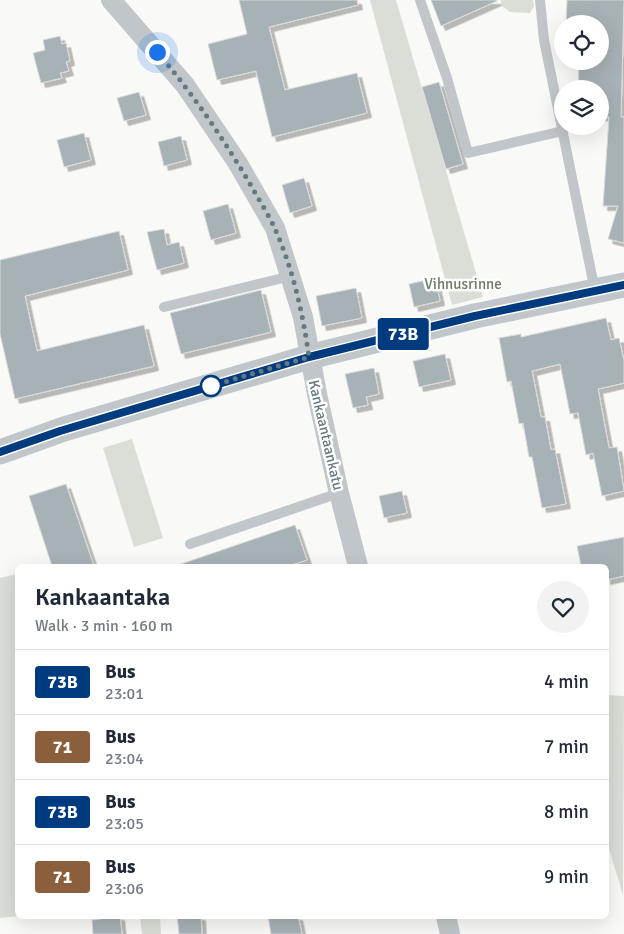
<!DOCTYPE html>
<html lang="en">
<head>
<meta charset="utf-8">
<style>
	body { margin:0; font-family:Signika,sans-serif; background:#f2f2f3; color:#1f2937; height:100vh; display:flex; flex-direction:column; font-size:19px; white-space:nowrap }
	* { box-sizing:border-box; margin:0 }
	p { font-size:16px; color:#747a83 }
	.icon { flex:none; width:28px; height:28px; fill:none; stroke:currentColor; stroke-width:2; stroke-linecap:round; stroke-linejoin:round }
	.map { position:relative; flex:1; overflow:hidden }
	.panel { position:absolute; left:15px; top:564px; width:594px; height:355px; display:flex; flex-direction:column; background:#fff; border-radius:8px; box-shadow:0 5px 20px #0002 }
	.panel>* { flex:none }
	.badge { padding:0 10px; border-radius:4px; font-size:18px; line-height:32px }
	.buttons { position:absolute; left:554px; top:15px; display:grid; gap:10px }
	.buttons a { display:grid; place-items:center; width:55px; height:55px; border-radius:50%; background:#fff; box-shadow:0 5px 20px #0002; font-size:25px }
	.you { position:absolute; width:25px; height:25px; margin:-12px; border:4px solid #fff; border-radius:50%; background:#1a73e8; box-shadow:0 0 0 8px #1a73e833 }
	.map>.badge { position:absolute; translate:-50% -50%; box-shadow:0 0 0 2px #fff }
	.round { display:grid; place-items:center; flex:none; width:52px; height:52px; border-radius:26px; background:#f2f2f3 }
	.head { display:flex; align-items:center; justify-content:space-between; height:85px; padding:0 20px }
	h1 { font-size:24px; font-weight:600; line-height:38px }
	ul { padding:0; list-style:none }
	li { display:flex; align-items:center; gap:15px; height:65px; padding:0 20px; border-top:1px solid #e0e1e3 }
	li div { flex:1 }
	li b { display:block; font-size:19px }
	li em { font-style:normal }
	li .badge { min-width:55px; font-weight:700; text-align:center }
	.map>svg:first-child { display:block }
</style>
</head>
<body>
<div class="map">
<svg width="624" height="934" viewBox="0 0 624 934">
	<defs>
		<filter id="shadow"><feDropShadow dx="4.5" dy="4.5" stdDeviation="0" flood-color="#0004"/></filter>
	</defs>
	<rect width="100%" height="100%" fill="#f9f9f7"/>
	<g fill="#daded6">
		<path d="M370,0H396L483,297L452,305Z"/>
		<path d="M501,0H533L534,6L530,13L510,12L502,6Z"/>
		<path d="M132,439L163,538L134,547L103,448Z"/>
		<path d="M17,574L18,916H20L0,918V578Z"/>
		<path d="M606,695L624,696L623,895L606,839Z"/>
		<path d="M140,916H160L161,934H142Z"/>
	</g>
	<g fill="#a7b2b6" stroke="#dbdbd9" filter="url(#shadow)">
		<path d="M239,0H357L358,5L269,27L285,90L357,73L367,113L272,137L256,71L217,80L208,44L247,34Z"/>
		<path d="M431,0H497V1L441,26Z"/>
		<path d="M567,0H624L621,117H624V243L608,239L618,206H603L609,117L600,116V89H578L579,61H600V24H566Z"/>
		<path d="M60,36L62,44L66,43L70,61L66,62L69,71L60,73L62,78L41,83L33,53L45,50L43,40Z"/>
		<path d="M439,82L463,164L446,169L422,87Z"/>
		<path d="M139,92L146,115L124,121L117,98Z"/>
		<path d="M84,133L91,160L64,167L57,140Z"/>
		<path d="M181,136L187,160L164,166L158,142Z"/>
		<path d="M304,178L312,206L290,213L282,185Z"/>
		<path d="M228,204L236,233L211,240L203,211Z"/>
		<path d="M164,229L167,245L179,242L184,263L157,270L147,232Z"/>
		<path d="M119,231L128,270L25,296L37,351L144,325L154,366L15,399L0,334V260Z"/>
		<path d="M435,278L440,301L414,307L409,284Z"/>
		<path d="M356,288L362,318L322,326L316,296Z"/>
		<path d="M261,290L271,332L181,354L170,313Z"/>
		<path d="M606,318L611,340L619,338L624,361V383L598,389L609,448L617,447L624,491L602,496L593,453L586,455L578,413L570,414L560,364L532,371L541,417H545L551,450L555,449L566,504L542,508L532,457H529L523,423L519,424L511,381L507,382L499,338L521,334V337Z"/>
		<path d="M445,354L451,380L419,387L413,361Z"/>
		<path d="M374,368L379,394L366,397L368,405L353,408L345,374Z"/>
		<path d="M66,484L94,566H52L29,496Z"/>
		<path d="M402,491L407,513L384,518L379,496Z"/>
		<path d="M295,525L307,560L288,566H181V564Z"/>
		<path d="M624,537V576L606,580V566H581L577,546Z"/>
		<path d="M101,916H120L122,934H93L92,920L101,919Z"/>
		<path d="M177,916H201L202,934H179Z"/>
		<path d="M268,916H298L302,934H271Z"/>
	</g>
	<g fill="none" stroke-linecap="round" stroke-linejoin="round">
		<g stroke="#c0c6c9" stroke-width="10">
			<path d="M420,0L447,78L468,153L563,131"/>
			<path d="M540,0L544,40L595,291"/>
			<path d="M164,307L291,276"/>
			<path d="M190,544L339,493"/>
		</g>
		<g stroke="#c0c6c9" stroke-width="20">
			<path d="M111,0L185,85L237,162L275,228L303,317L317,394L339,493L358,566"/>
			<path d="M446,916L450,934"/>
		</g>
		<path stroke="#c0c6c9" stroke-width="25" d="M0,452L64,429L309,357L475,316L624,285"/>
	</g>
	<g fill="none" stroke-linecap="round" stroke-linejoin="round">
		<defs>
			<path id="line" d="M0,452L60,431L309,357L475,316L624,285"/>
		</defs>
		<use href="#line" stroke="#fff" stroke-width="11"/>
		<use href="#line" stroke="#003b80" stroke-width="8"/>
		<path stroke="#647982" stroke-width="5" stroke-dasharray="0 9" d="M157,52C194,95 225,141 253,189C260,202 269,215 275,229C293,269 303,314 309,357L211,386"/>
	</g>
	<circle fill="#fff" stroke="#003b80" stroke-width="2.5" cx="211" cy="386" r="10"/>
	<g text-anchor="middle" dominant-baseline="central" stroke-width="5" stroke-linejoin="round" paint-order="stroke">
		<g font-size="15" fill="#6a7a63" stroke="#fff">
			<text x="463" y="284">Vihnusrinne</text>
		</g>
		<g font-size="15" fill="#647982" stroke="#fff">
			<text transform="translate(326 435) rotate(77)">Kankaantaankatu</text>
		</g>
	</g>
</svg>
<div class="buttons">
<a><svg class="icon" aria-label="locate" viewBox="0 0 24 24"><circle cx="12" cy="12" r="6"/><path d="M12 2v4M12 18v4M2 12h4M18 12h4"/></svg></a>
<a><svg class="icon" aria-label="layers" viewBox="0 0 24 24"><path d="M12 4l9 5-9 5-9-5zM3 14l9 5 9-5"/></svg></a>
</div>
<div class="you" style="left:157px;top:52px"></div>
<b class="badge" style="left:403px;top:334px;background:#003b80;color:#fff">73B</b>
<section class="panel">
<div class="head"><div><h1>Kankaantaka</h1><p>Walk · 3 min · 160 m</p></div><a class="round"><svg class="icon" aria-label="heart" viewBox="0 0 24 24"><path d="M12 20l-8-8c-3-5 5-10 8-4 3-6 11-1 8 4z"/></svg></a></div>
<ul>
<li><span class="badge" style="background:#003b80;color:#fff">73B</span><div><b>Bus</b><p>23:01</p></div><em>4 min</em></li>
<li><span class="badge" style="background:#8b5e3c;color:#fff">71</span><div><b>Bus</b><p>23:04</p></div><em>7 min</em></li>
<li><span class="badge" style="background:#003b80;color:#fff">73B</span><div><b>Bus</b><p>23:05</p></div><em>8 min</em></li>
<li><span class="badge" style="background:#8b5e3c;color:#fff">71</span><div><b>Bus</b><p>23:06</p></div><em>9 min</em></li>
</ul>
</section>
</div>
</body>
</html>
